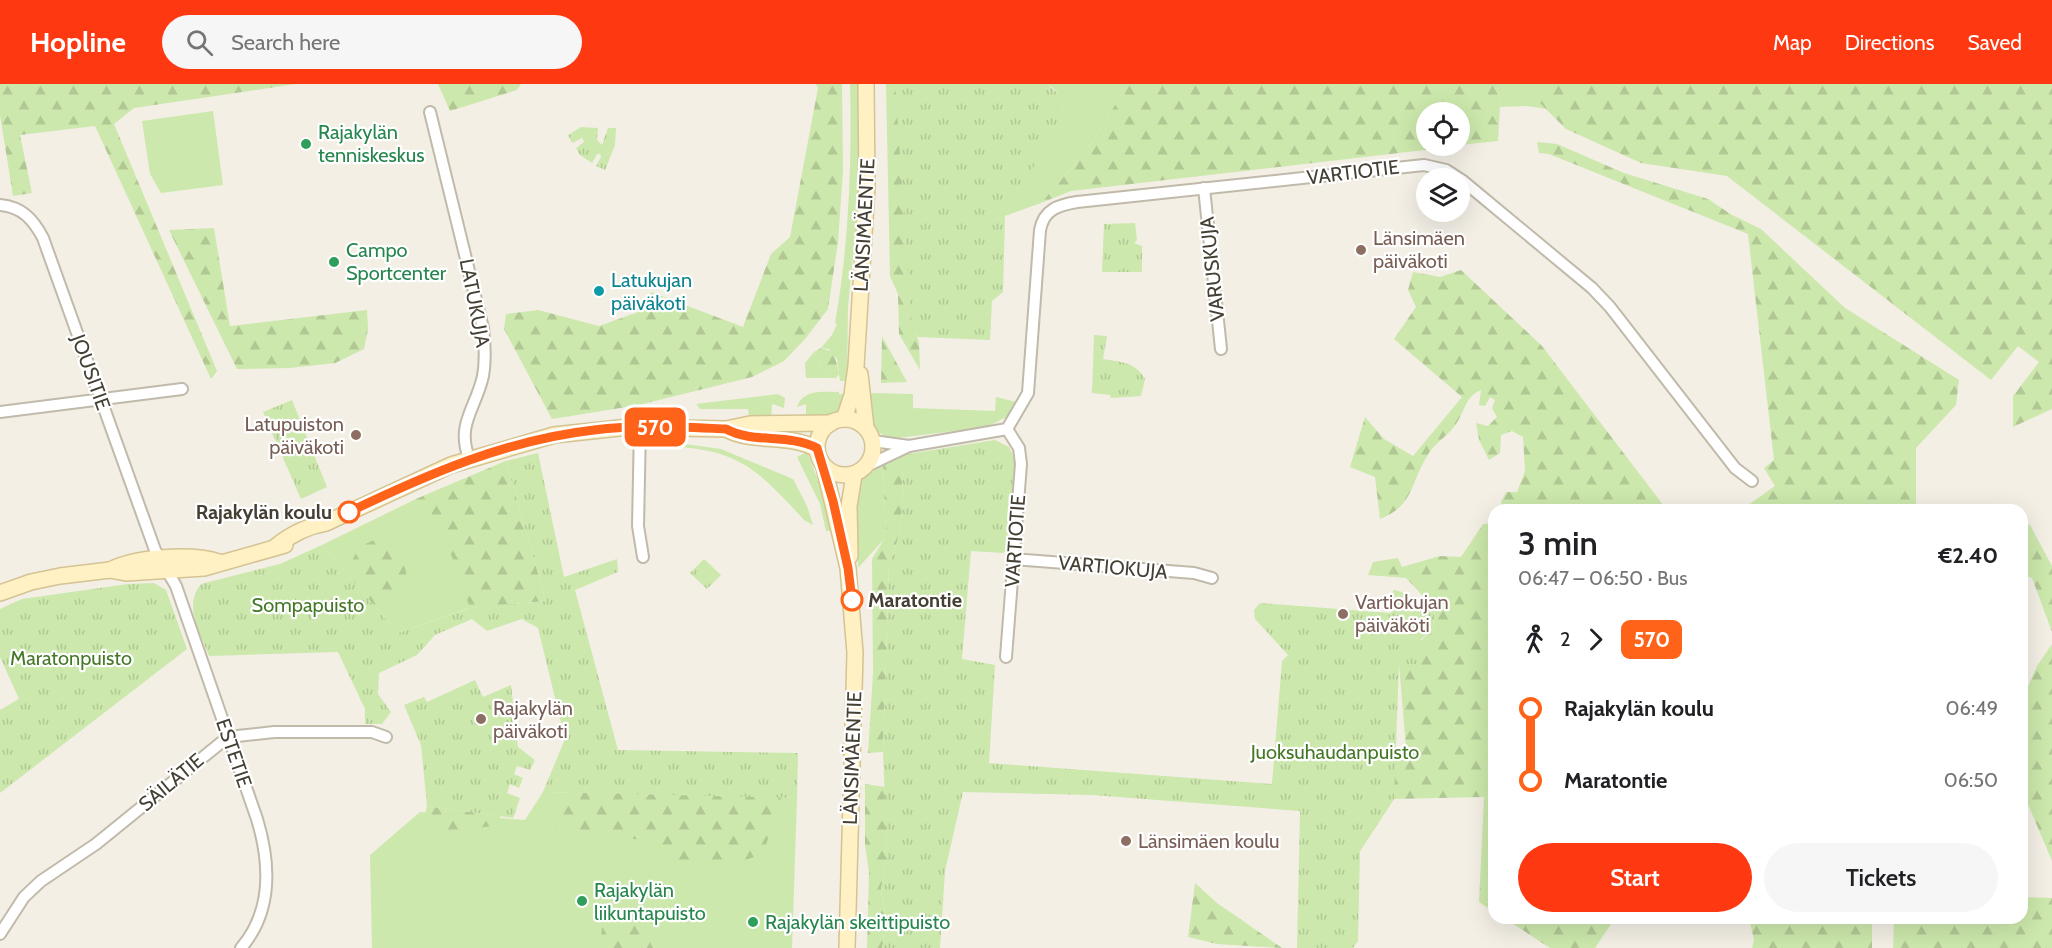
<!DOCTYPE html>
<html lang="en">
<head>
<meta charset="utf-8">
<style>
	body { margin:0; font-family:Cabin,sans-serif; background:#f6f6f6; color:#202124; height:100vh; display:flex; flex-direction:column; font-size:22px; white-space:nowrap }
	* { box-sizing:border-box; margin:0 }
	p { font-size:20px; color:#757577 }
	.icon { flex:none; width:33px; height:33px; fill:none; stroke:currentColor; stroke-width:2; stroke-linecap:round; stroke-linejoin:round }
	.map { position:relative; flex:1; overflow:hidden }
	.panel { position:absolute; left:1488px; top:420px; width:540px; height:420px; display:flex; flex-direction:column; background:#fff; border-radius:18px; box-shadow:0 6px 24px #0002 }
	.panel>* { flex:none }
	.badge { padding:0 12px; border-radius:9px; font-size:21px; line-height:39px }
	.fabs { position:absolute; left:1416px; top:18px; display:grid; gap:12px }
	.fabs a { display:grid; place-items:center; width:54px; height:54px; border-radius:50%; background:#fff; box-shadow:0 6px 24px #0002; font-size:30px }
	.map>.badge { position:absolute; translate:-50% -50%; box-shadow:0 0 0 3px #fff }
	.legs { display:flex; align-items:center; gap:9px; height:66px; padding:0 30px; font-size:20px }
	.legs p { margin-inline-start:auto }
	.headline { display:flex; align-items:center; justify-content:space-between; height:102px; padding:0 30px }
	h1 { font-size:33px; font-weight:600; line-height:45px }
	.cta { display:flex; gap:12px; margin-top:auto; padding:12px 30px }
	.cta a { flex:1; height:69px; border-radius:36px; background:#fe3810; color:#fff; font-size:24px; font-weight:600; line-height:69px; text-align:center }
	.cta a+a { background:#f6f6f6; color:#202124 }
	ul { padding:0 30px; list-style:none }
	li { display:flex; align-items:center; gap:21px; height:72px; font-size:22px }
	li i { display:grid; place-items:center; width:9px; height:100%; margin:0 8px; background:currentColor }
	li i::after { content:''; width:15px; height:15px; margin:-8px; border:4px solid; border-radius:50%; background:#fff }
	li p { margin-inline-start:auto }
	li:first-child i { background:linear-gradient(#0000 50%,currentColor 0) }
	li:last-child i { background:linear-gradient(currentColor 50%,#0000 0) }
	header { display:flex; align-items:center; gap:36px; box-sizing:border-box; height:84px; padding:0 30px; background:#fe3810; color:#fff }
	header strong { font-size:28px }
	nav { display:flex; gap:33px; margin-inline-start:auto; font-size:21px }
	.search { width:420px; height:54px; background:#f6f6f6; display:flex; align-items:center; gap:15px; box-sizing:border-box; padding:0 21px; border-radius:33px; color:#757577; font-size:22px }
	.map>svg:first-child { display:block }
</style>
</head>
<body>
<header>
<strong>Hopline</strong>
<div class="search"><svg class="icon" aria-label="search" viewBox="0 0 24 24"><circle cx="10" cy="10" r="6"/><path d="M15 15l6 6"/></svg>Search here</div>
<nav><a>Map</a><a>Directions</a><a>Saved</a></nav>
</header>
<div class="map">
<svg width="2052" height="864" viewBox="0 0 2052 864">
	<defs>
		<pattern id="forest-firs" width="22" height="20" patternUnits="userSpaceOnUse" patternTransform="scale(1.5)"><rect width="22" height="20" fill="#cce8ac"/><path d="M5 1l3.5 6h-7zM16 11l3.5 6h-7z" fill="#b1c895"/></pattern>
		<pattern id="park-tufts" width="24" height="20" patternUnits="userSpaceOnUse" patternTransform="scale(1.5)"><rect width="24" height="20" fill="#cce8ac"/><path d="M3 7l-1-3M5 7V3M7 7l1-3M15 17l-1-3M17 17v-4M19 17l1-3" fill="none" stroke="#b1c895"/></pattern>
	</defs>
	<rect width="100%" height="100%" fill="#f3efe5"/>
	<g fill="#cce8ac">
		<path d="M850,0H859L860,100L848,223L847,297H840L837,275L829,265L821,264L832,251L837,240L835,239C849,160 852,80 850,0Z"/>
		<path d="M1047,0H1128L1087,66L1041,119L1005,132L1063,28C1063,15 1058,6 1047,0Z"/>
		<path d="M1497,0H1526L1546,25L1527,22L1500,23Z"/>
		<path d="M213,27L223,101L161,109L150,90L142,37Z"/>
		<path d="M814,268L823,286L836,294H806L805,279Z"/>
		<path d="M839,308V310H848C838,334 831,333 806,334V320L797,323C803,305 823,308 839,308Z"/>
		<path d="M874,309L913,310V324L995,327L996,313L1016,318L1006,333L987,343L889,355L873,344L868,311Z"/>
		<path d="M778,310L785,314L784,324L772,320L771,335L749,333L748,325H700L696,320Z"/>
		<path d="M655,356L721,365L793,395L807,422L813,441L804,436C751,378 736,365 655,361Z"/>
		<path d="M807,368L830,427L833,447H826L820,420L797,373Z"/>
		<path d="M506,377L511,521L469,524L398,549L322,461L416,415Z"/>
		<path d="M883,380L886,453L858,484L855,419L861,396Z"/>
		<path d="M543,708L797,714L792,864H372L370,771L420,728L525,736Z"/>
	</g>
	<g fill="url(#forest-firs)">
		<path d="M0,0H296L134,24L114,40L217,287L211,295L95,42L20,51L32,109L13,112L0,31Z"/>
		<path d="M438,0H521L517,6L450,27Z"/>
		<path d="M816,0H842L843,86L838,158L828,225L805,255L784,277L752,293L639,321L552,335L504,245L506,230L538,226L599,242L641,227L651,208L743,243L771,170L790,153L818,4Z"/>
		<path d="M886,0H904L912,237L919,258L920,286L899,250L898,210L890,192Z"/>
		<path d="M1128,0H1497L1500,23L1498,57L1460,61V28H1426V62H1459L1071,107L1041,119L1087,66Z"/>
		<path d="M1526,0H2052V325L2013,343V312L2039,278L2018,262L1991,296L1727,92L1641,79L1566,45L1536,15Z"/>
		<path d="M1537,58L1557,60L1624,89L1708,115L1732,131L1761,145L1845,224L1959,296L1956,321L1916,364V426H1741L1775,402L1764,384L1774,376L1748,150L1549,70L1539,69Z"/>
		<path d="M214,144L230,242L367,226L368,245L364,265L335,279L290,284L237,285L169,146Z"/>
		<path d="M1461,186L1542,262L1667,426H1504L1501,418L1506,408H1517L1525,387L1523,353L1512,347L1501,351L1500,369L1489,376L1479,356L1476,339L1488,342L1497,333L1492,324L1495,316L1490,313L1485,322L1479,321L1481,306C1464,313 1465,329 1454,343C1445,354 1433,360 1426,374C1410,401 1413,422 1380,435L1375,393L1350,383L1365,333L1384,355L1413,372L1462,313L1394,255L1416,223L1408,206L1413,188L1440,193Z"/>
		<path d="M882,252L907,298L881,299Z"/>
		<path d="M821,264L834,268L839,290L836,294L823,286L814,268Z"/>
		<path d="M902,371C902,406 906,446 889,479L883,668L868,669L873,589L872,475L886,452L883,380Z"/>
		<path d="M506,377L546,517L470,524L444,451L416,415Z"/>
		<path d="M1494,439V828L1479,818L1484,713L1394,715L1360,767L1299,716L1406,664L1399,580L1433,544L1435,525L1406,494L1368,491L1373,478L1398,474L1402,483L1440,472L1461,473L1483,440Z"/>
		<path d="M2022,439L2030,441L2052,482V548L2032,494L2022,491Z"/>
		<path d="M374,456C406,464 406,477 407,506L396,510L380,528L346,489L359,463Z"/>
		<path d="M2052,560V777L2022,706V616L2037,582Z"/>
		<path d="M578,667L766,689L781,715L763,770L730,781L664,778L654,757L556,747Z"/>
		<path d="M865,700L885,703L887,769L881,806L887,840L882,864H867L869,788L865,761Z"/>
		<path d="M427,722L500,732L503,740L449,749L423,739Z"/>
		<path d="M1195,799L1217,819L1282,864L1217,860L1188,853Z"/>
		<path d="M2022,813L2052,814V864H1893L1894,834H2022Z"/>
		<path d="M623,834L643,843L653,864H600L602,844Z"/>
		<path d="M1504,834H1615L1595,864H1550Z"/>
		<path d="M1749,834H1872V864H1752L1754,856Z"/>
	</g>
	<g fill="url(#park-tufts)">
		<path d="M895,0H1047L1062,13L1063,28L1060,37L1005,132L1003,208L992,217L990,256L918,253L912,241Z"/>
		<path d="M581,43L598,44L597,56L602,61L608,44H616L615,61L605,86L596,82L601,73L600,70H597L592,79L580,71L576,64L584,58L582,54L572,59L568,51Z"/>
		<path d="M1135,139L1137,156L1134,159L1142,162V188H1102L1104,140Z"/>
		<path d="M1094,251L1107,252L1103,275C1121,278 1136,278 1145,295L1141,312L1111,314L1110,311L1092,309Z"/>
		<path d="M292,316L327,403L301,415L263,328Z"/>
		<path d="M995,356L1009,363L1016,380L1009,465L1003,469L971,467L962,575L995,581L989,679L1272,700L1282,577L1288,571L1255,535L1254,526L1260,519L1391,529L1393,506C1405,507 1414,515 1417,527L1435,525L1433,544L1421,555L1419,580H1399L1394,715L1360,767L1358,857L1353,864H1297L1300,727L1092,711L963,708L945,787L940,864H882L887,840L881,806L887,769L883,668L889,479C906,446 902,406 902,371Z"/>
		<path d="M538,369L564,493L617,475L618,488L575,506L618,666L798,669L797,714L543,708L565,655L538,544L522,535L487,547L472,535L435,551L417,571L379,589L378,610L391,628L382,640H365V625L338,568L209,572C200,548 183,522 201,500L280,480L322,461L398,549L470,524L546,517L506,377Z"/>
		<path d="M704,475L721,491L707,505L690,489Z"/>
		<path d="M154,499L166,506L187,565L0,709V626L19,615L0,573V525L22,515L128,500Z"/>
		<path d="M475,596L483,613L511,601L518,663L535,676L530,686L517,682L514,690L523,694L519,704L510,700L507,709L520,714L513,734L427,722L421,661L404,621L424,613L427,618Z"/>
	</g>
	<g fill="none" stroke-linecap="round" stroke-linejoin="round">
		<defs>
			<g id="minor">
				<path d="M430,28L483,244C485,261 486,276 483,292C476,324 456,340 469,374"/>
				<path d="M1204,104L1221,265"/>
				<path d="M0,121C22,123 33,135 43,154L155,466L176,502L257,735C270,778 273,827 241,864"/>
				<path d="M0,328L182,305"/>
				<path d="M640,343L638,442L643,473"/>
				<path d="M873,357L909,362"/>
				<path d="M867,382L909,362L1007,345L1028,309L1040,146C1044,125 1059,121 1077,118L1424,81L1446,86L1463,97L1592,204L1610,223L1735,384L1752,397"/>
				<path d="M1014,475L1194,489L1212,494"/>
				<path d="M1006,573L1021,380L1019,364L1007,345"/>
				<path d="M0,850L24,813L41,797L96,760L228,653L274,648H372L386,653"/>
			</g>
			<g id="secondary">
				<path d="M860,290L866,344"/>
				<circle cx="845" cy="363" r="28"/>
				<path d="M844,335L852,311L856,282L867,102L866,0"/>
				<path d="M726,345C754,360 788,349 817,365"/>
				<path d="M824,383L848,484L855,569L847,864"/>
				<path d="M275,463C290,451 307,442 326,439L451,381L554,351L629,343L726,345L750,340L831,339"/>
				<path d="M850,472L849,422L854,391"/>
				<path d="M110,486C136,473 191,469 219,478"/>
				<path d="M0,509L31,498L60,492L110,486L126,489L204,484L285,461"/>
			</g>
		</defs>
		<use href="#minor" stroke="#c1baaa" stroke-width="14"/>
		<use href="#secondary" stroke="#d4c393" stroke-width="18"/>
		<use href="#minor" stroke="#fff" stroke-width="10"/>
		<use href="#secondary" stroke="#fff1c3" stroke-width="15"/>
	</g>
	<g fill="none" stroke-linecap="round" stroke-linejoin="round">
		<defs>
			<path id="line-1" d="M349,428C428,390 506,356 594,346C638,340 682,343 726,345C754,360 788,349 817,364L833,417L848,484L852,516"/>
		</defs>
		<use href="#line-1" stroke="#fff" stroke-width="14"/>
		<use href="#line-1" stroke="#ff6319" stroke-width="9"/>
	</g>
	<g fill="#2e9e5b" stroke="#fff" stroke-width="2">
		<circle cx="306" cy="60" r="6"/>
		<circle cx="334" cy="178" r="6"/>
		<circle cx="582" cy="817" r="6"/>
		<circle cx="753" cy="838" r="6"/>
	</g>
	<g fill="#8d6e63" stroke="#fff" stroke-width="2">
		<circle cx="1361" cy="166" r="6"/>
		<circle cx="356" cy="351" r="6"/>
		<circle cx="1343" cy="530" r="6"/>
		<circle cx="481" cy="635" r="6"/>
		<circle cx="1126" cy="757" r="6"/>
	</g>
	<circle fill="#0f9aa8" stroke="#fff" stroke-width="2" cx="599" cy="207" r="6"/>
	<g fill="#fff" stroke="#ff6319" stroke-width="3">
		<circle cx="349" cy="428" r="10"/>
		<circle cx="852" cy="516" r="10"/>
	</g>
	<g text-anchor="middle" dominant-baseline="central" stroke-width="4.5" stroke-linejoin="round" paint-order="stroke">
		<g font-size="20" fill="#27864d" stroke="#fff" text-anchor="start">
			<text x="318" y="48">Rajakylän<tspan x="318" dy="23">tenniskeskus</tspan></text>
			<text x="346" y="166">Campo<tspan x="346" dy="23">Sportcenter</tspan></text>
			<text x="594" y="806">Rajakylän<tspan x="594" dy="23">liikuntapuisto</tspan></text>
			<text x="765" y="838">Rajakylän skeittipuisto</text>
		</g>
		<g font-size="20" fill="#453f34" stroke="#fff">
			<text transform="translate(1353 88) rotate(-7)">VARTIOTIE</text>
			<text transform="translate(864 141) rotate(-87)">LÄNSIMÄENTIE</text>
			<text transform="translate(1212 185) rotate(-96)">VARUSKUJA</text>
			<text transform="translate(475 219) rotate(79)">LATUKUJA</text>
			<text transform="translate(91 288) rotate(70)">JOUSITIE</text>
			<text transform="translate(1015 457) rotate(-86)">VARTIOTIE</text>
			<text transform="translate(1113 483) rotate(5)">VARTIOKUJA</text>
			<text transform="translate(234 669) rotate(71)">ESTETIE</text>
			<text transform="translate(852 674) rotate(-88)">LÄNSIMÄENTIE</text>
			<text transform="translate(171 698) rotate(-40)">SÄILÄTIE</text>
		</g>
		<g font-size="20" fill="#785e54" stroke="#fff" text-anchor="start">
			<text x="1373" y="154">Länsimäen<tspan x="1373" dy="23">päiväkoti</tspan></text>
			<text x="344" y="340" text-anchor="end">Latupuiston<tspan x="344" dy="23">päiväkoti</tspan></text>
			<text x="1355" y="518">Vartiokujan<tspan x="1355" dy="23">päiväköti</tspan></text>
			<text x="493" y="624">Rajakylän<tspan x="493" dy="23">päiväkoti</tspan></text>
			<text x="1138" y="757">Länsimäen koulu</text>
		</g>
		<g font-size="20" fill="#0d838f" stroke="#fff" text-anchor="start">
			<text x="611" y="196">Latukujan<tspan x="611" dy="23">päiväkoti</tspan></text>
		</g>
		<g font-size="20" font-weight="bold" fill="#453f34" stroke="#fff" text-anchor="end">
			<text x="332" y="428">Rajakylän koulu</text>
			<text x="868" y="516" text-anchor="start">Maratontie</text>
		</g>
		<g font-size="20" fill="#447827" stroke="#fff">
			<text x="308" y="521">Sompapuisto</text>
			<text x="71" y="574">Maratonpuisto</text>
			<text x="1335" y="668">Juoksuhaudanpuisto</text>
		</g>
	</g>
</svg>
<div class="fabs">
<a><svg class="icon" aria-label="locate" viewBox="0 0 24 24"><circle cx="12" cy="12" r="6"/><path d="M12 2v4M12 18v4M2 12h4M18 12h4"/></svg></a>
<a><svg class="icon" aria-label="layers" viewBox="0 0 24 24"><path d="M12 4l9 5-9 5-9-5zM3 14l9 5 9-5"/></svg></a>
</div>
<b class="badge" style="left:655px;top:343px;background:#ff6319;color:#fff">570</b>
<section class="panel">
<div class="headline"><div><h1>3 min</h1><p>06:47 – 06:50 · Bus</p></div><b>€2.40</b></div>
<div class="legs"><svg class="icon" aria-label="walk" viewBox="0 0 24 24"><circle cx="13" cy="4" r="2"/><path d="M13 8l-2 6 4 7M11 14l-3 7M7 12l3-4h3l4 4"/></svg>2<svg class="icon" aria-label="forward" viewBox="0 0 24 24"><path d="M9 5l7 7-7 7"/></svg><b class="badge" style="background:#ff6319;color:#fff">570</b></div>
<ul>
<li><i style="color:#ff6319"></i><b>Rajakylän koulu</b><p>06:49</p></li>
<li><i style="color:#ff6319"></i><b>Maratontie</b><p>06:50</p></li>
</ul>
<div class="cta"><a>Start</a><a>Tickets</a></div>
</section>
</div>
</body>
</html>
